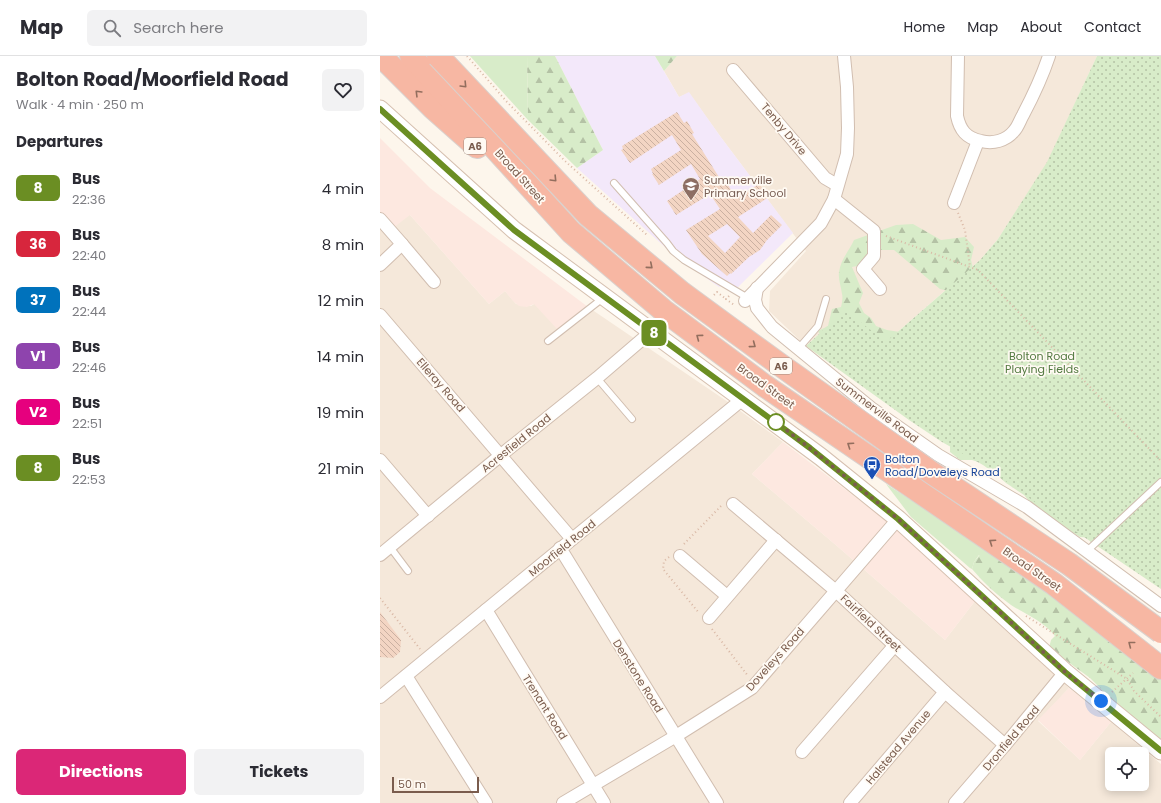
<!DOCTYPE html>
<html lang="en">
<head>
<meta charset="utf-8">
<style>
	body { margin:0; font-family:Poppins,sans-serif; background:#f2f2f3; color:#2b2b33; height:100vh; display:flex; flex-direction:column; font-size:15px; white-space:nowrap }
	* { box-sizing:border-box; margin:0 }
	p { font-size:13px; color:#7c7c81 }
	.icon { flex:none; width:22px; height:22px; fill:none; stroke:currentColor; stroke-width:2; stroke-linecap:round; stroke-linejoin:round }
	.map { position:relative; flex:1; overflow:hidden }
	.drawer { display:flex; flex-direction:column; background:#fff; width:380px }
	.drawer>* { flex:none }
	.badge { padding:0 8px; border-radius:6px; font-size:14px; line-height:26px }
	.fabs { position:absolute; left:725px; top:691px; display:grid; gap:8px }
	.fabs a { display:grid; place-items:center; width:44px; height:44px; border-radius:6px; background:#fff; box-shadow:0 2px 10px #0003; font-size:20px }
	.scale { position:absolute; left:12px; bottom:10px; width:87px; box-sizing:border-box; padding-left:4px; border:2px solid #7a5c4d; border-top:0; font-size:11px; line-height:14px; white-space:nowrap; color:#7a5c4d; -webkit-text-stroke:3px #fffaf3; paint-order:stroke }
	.you { position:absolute; width:20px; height:20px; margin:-10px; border:3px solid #fff; border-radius:50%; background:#1a73e8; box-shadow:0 0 0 6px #1a73e833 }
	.map>.badge { position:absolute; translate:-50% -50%; box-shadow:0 0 0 2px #fff }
	h2 { padding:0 16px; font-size:15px; line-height:36px }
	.round { display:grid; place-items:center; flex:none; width:42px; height:42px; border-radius:6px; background:#f2f2f3 }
	.head { display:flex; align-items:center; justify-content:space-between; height:68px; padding:0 16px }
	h1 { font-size:19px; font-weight:700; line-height:30px }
	.primary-button { display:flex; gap:8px; margin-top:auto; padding:8px 16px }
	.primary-button a { flex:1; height:46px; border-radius:6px; background:#db2777; color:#fff; font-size:16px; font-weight:700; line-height:46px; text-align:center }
	.primary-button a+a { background:#f2f2f3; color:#2b2b33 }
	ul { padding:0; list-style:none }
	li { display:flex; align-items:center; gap:12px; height:56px; padding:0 16px }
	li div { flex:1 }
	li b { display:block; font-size:15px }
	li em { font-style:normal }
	li .badge { min-width:44px; font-weight:700; text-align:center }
	header { display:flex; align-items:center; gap:24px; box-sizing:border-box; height:56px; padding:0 20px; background:#fff; border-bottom:1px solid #e1e1e2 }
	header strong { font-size:19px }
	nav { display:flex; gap:22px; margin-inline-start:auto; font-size:14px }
	.search { width:280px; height:36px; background:#f2f2f3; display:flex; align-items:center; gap:10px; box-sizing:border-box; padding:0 14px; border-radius:6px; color:#7c7c81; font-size:15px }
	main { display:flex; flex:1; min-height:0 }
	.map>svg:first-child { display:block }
</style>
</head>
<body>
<header>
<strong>Map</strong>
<div class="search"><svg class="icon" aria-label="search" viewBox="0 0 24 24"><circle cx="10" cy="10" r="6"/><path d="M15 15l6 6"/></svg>Search here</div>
<nav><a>Home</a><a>Map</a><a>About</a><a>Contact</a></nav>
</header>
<main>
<section class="drawer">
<div class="head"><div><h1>Bolton Road/Moorfield Road</h1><p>Walk · 4 min · 250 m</p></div><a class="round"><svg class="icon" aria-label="heart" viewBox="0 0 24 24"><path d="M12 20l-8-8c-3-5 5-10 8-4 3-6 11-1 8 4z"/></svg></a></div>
<h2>Departures</h2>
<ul>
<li><span class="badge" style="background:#6b8e23;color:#fff">8</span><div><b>Bus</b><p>22:36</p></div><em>4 min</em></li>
<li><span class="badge" style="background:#d7263d;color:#fff">36</span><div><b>Bus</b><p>22:40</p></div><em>8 min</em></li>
<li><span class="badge" style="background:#0072bc;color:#fff">37</span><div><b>Bus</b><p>22:44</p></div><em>12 min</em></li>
<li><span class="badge" style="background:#8e44ad;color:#fff">V1</span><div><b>Bus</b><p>22:46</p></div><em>14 min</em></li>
<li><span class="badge" style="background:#e6007e;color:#fff">V2</span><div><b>Bus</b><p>22:51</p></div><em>19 min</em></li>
<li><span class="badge" style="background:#6b8e23;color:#fff">8</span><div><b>Bus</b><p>22:53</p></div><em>21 min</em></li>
</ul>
<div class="primary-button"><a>Directions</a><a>Tickets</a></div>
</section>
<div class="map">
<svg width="781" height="747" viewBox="0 0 781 747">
	<defs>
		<pattern id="forest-firs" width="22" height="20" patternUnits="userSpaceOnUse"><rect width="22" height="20" fill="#d8ecc9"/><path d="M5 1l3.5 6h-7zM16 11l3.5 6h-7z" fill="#b4c2a5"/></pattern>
		<pattern id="park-dots" width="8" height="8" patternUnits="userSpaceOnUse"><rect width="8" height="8" fill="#d8ecc9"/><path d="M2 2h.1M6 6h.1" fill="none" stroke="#b4c2a5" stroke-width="1.8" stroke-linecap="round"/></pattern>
		<pattern id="building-back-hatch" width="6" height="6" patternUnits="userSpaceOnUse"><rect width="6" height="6" fill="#f3d5c3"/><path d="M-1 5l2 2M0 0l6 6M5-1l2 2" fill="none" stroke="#cab0a1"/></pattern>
	</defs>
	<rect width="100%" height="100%" fill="#fdf6ec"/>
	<g fill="#f5e8da" fill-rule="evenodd">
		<path d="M297,0H717L667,107L618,183L600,204L506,286L443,274L426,290L389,255L390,235L426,195L340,80L309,37L299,41L284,15Z"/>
		<path d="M0,158L30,159L109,248L125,235L136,248L151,250L154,248L208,251L348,346L403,386L372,418L457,490L565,584L595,545L689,632L658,665L700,704L731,666L781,708V747H0ZM732,698H762V728H732Z"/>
	</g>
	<g fill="#fde8e0">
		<path d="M0,82L50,132L208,251L178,274L154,248L147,251L139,250L133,245L125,235L109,248L30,159L13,172L0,158Z"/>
		<path d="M403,386L520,475L595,545L565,584L457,490L372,418Z"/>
		<path d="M689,632L731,666L700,704L658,664Z"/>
	</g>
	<path fill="#f3e8fa" d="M175,0H275L299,41L309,36L340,80L413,177L352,237L341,230L339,231L296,201L197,112L223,94Z"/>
	<g fill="#d8ecc9">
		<path d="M90,0H147L148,64Z"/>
		<path d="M506,428L625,504L599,499L594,506L592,513L590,512L531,461Z"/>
	</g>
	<g fill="url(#forest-firs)">
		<path d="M147,0H175L223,94L197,112L148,64Z"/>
		<path d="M275,0H297L284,15Z"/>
		<path d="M533,168L561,184L585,181L594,191L591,204L595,220L581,238L560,233L514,194H501L487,200L482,209L472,211L483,237L479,247L484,257L491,262L496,270L507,274L520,276L713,482L700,481L658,455L644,439L626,427L605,408L592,404H580L570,396V382L443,285L438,275L448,270L452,253L461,251C462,247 463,242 462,238C461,230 458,223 459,216C461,203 469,195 474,184L516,169Z"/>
		<path d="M602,496L625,504L726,576L768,616L781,624V684L739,651L710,622L669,592L671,584L675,580C663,565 647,559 631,549C617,539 603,526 592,513L594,506Z"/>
	</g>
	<path fill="url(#park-dots)" d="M717,0H781V533L698,477L603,409L562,386L529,364L426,290L465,254L506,286L590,213L600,204L618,183L667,106Z"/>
	<g fill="url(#building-back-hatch)" fill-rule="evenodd">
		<path d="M297,56L304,67L307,65L314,77L312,78L342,126L345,124L356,142L379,128L389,141L358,161L373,177L391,159L402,169L387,184L380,194L369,201L351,218L350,217L347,220L322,198L306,174L340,153L330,138L296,159L287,145L320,123L311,108L279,129L272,118H273L271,113L301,94L292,79L250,107L241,94L243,93L242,90ZM347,168L360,181L345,197L328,180Z"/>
		<path d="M0,556L21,584L20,596L13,602L0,601Z"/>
	</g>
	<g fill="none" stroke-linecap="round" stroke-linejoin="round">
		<defs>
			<g id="lane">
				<path d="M234,127L287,187L293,195L304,204L368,242"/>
				<path d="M168,285L223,242"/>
				<path d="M418,293L438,270L446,243"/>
				<path d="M217,322L252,363"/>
				<path d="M10,491L28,515"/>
				<path d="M707,495L781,426"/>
			</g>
			<g id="street">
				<path d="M578,0L577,60C580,74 586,82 601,85C613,88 626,85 634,75C638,71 640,64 643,59C653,40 662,21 669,0"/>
				<path d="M353,14L445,122L457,129"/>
				<path d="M454,143L494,175V200L483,213L500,233"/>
				<path d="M574,147L598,85"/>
				<path d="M0,163L22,188L0,209"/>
				<path d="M22,188L54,226"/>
				<path d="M377,232L375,244L377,252L392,271L491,352L558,399L647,451L781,550"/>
				<path d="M365,245L441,167L454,143L467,98L468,72L467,31L464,0"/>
				<path d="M0,259L192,483"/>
				<path d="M0,404L48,460"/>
				<path d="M353,448L456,535L565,636L625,689"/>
				<path d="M180,492L337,747"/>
				<path d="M0,499L121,399L217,322L266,280L271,274"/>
				<path d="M300,500L347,540"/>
				<path d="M106,554L224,747"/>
				<path d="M329,562L396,484"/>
				<path d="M26,620L106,747"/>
				<path d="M0,641L364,342"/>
				<path d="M422,696L515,589"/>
				<path d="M183,747L296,680L372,632L518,463"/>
				<path d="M470,747L565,636"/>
				<path d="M575,747L625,689L685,616"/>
			</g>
			<path id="secondary" d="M0,53L134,174L441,401L518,463L685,616L781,695"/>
			<g id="highway">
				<path d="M1,0L53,52L97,91"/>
				<path d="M31,0L191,176L283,254L385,330L674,528L781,612"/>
			</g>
		</defs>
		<use href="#lane" stroke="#d1beb0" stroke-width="8"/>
		<use href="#street" stroke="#d1beb0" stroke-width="14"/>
		<use href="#secondary" stroke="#d6c0b0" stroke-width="19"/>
		<use href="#highway" stroke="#dad1cd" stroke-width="24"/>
		<g stroke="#d9b8a5" stroke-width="2" stroke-dasharray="1 3" stroke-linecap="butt">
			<path d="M87,0L127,46L185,105L267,179"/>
			<path d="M578,157L585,174L590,211"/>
			<path d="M506,180L598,214L781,405"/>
			<path d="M334,239L337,236L346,243"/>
			<path d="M349,240L346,243L354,249"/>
			<path d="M304,488L341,450"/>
			<path d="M289,501L284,505L283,513L319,557"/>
			<path d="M0,542L40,593"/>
			<path d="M646,560L747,623L754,635L781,661"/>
			<path d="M332,573L368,620"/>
			<path d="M732,636L753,617"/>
		</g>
		<use href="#lane" stroke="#fff" stroke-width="6"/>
		<use href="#street" stroke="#fff" stroke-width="12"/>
		<use href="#secondary" stroke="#fff" stroke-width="17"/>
		<use href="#highway" stroke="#f7b7a3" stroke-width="22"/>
		<defs>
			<path id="highway-bridge" d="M58,0L208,159L302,237L399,308L552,417L689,508L781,576"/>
		</defs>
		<use href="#highway-bridge" stroke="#dad1cd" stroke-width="24" stroke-linecap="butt"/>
		<use href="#highway-bridge" stroke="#f7b7a3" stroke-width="22"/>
	</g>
	<defs><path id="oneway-chevron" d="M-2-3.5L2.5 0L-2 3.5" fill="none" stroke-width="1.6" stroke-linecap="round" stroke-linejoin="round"/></defs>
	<g stroke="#936e5e">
		<use href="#oneway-chevron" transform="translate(84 29) rotate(46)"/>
		<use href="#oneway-chevron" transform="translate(38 37) rotate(-135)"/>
		<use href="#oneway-chevron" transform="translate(174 123) rotate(46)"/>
		<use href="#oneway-chevron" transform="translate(270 210) rotate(40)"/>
		<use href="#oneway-chevron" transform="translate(319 281) rotate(-143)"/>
		<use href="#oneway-chevron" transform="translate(373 289) rotate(37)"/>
		<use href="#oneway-chevron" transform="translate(470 389) rotate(-146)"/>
		<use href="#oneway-chevron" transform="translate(612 486) rotate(-146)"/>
		<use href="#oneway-chevron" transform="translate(751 588) rotate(-142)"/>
	</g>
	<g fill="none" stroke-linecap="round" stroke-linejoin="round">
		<defs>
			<path id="line" d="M0,53L134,174L430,392L518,463L685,616L781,695"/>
		</defs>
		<use href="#line" stroke="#fff" stroke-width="9"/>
		<use href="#line" stroke="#6b8e23" stroke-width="6"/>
		<path stroke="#7a5c4d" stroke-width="4" stroke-dasharray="0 7.2" d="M396,366L441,401L518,463L685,616L721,645"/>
	</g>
	<defs>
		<symbol id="school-pin" viewBox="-11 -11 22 30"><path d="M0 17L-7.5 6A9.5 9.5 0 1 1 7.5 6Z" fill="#8d6e63" stroke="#fffaf3"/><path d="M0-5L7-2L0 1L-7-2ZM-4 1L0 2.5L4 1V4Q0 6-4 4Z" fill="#fff"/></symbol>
		<symbol id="bus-pin" viewBox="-11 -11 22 30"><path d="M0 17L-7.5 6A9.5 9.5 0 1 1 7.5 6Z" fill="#1a4fb4" stroke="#fffaf3"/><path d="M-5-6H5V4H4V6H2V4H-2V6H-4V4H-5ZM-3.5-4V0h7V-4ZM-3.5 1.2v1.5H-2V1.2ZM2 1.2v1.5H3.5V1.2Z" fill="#fff"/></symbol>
	</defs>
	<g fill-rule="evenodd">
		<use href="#school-pin" x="301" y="120" width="20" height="27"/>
		<use href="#bus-pin" x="482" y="399" width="20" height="27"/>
	</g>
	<circle fill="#fff" stroke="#6b8e23" stroke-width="2" cx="396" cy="366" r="8"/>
	<g text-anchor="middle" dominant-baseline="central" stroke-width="3.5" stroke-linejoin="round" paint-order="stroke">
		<g fill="#fffaf3" stroke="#a28b7f" stroke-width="1">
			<rect x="84" y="82" width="22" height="16" rx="3"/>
			<rect x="390" y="302" width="22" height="16" rx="3"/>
		</g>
		<g font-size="10" font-weight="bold" fill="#7a5c4d">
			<text x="95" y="90">A6</text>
			<text x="401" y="310">A6</text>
		</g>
		<g font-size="11" fill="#7a5c4d" stroke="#fffaf3">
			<text transform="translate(404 73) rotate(50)">Tenby Drive</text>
			<text transform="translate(140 120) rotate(48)">Broad Street</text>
			<text transform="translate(61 329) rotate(49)">Elleray Road</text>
			<text transform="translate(386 330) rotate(36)">Broad Street</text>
			<text transform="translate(497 354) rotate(37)">Summerville Road</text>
			<text transform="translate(136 387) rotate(-39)">Acresfield Road</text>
			<text transform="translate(182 492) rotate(-39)">Moorfield Road</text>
			<text transform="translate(652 513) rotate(35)">Broad Street</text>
			<text transform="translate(491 567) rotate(43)">Fairfield Street</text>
			<text transform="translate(395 603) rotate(-48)">Doveleys Road</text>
			<text transform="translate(258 620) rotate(58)">Denstone Road</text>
			<text transform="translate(165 651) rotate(58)">Trenant Road</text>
			<text transform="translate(631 682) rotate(-50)">Dronfield Road</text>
			<text transform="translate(518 691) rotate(-50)">Halstead Avenue</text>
		</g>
		<g font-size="11" fill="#785e54" stroke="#fffaf3" text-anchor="start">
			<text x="324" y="124">Summerville<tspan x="324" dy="13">Primary School</tspan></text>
		</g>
		<g font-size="11" fill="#537a41" stroke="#fffaf3">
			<text x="662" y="300">Bolton Road<tspan x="662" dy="13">Playing Fields</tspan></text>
		</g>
		<g font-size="11" fill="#164399" stroke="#fffaf3" text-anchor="start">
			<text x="505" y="403">Bolton<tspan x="505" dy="13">Road/Doveleys Road</tspan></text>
		</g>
	</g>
</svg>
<div class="fabs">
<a><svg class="icon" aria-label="locate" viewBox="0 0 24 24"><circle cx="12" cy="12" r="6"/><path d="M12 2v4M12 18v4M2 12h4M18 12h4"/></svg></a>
</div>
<div class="scale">50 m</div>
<div class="you" style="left:721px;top:645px"></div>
<b class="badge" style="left:274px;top:277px;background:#6b8e23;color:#fff">8</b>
</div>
</main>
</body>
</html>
